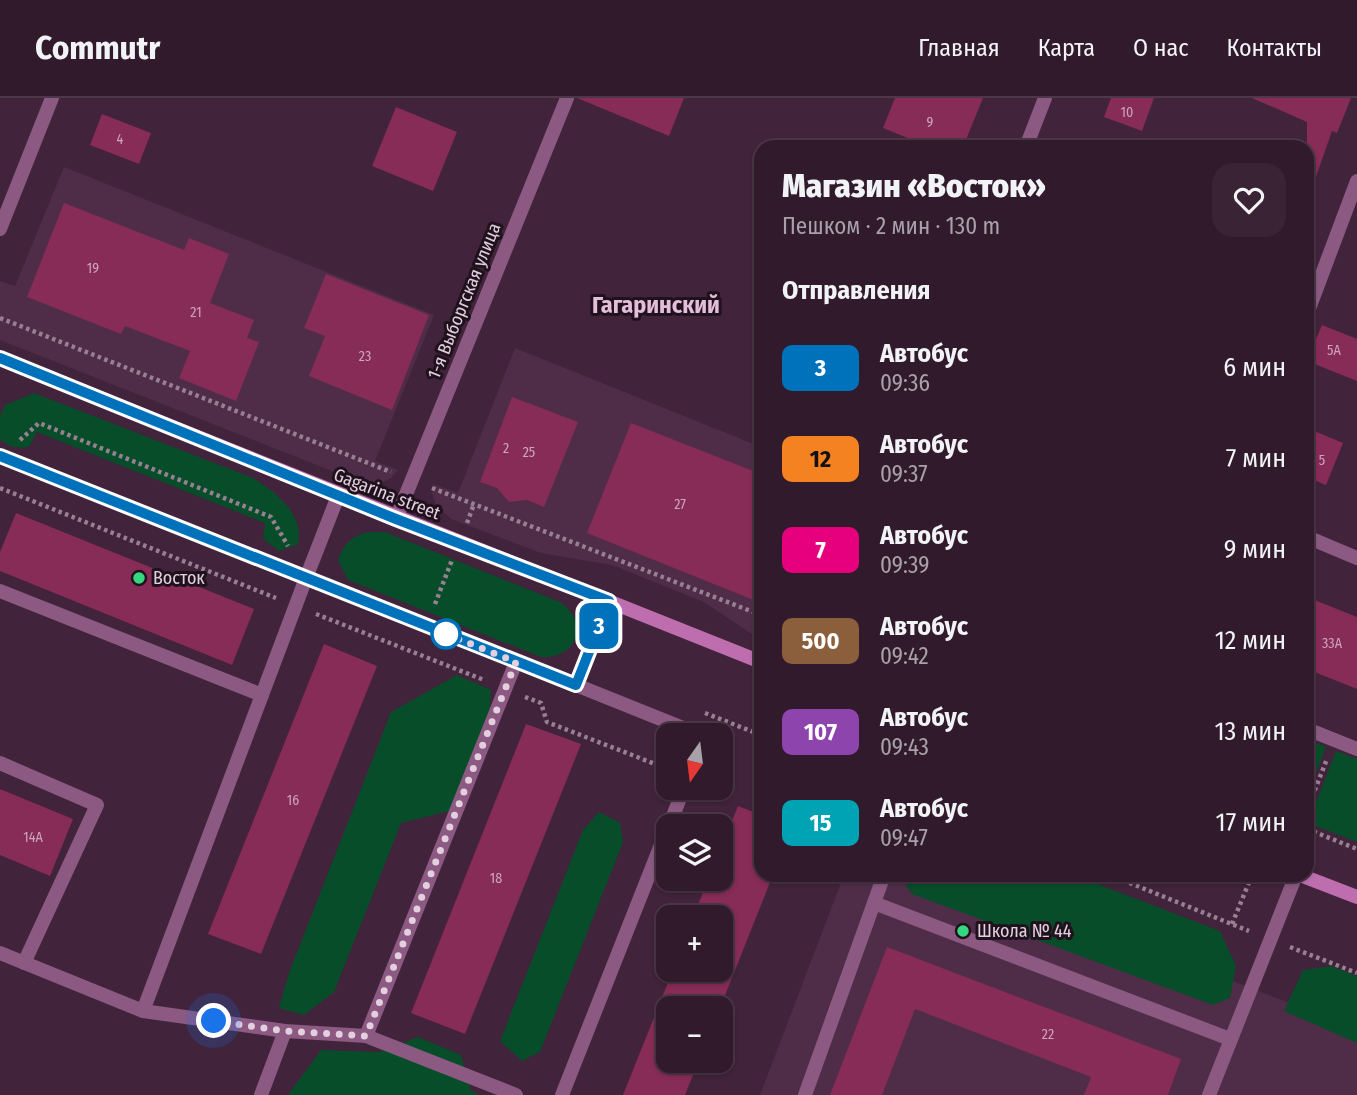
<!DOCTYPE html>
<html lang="ru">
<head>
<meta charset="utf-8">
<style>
	body { margin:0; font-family:"Fira Sans Condensed",sans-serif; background:#392334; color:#f1f3f6; height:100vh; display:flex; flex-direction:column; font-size:26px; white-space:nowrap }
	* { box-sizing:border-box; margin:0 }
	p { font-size:23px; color:#a8a1a9 }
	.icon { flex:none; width:38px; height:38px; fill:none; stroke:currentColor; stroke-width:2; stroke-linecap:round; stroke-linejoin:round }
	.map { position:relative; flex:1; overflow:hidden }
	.sheet { position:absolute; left:754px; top:42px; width:560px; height:742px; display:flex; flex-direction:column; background:#311a2c; border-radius:21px; box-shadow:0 2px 5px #0004,0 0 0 2px #4c3848 }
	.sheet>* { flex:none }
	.badge { padding:0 14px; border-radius:10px; font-size:24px; line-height:46px }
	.needle { width:46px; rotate:194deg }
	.fabs { position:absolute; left:656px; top:625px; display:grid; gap:14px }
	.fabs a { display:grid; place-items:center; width:77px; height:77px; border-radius:14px; background:#311a2c; box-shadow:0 2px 5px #0004,0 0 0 2px #4c3848; font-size:35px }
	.you { position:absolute; width:35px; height:35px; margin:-18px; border:5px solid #fff; border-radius:50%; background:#1a73e8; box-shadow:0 0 0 10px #1a73e833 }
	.map>.badge { position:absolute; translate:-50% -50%; box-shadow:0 0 0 4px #fff }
	h2 { padding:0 28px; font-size:26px; line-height:63px }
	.round { display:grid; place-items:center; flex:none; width:74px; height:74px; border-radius:21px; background:#392334 }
	.headline { display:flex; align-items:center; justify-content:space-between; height:119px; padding:0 28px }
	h1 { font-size:33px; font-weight:800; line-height:52px }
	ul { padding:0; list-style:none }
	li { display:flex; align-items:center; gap:21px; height:91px; padding:0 28px }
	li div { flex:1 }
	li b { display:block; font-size:26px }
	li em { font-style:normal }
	li .badge { min-width:77px; font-weight:700; text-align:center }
	header { display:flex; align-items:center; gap:42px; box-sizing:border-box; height:98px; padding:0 35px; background:#311a2c; border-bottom:2px solid #4c3848 }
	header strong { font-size:33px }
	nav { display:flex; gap:38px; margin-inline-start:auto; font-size:24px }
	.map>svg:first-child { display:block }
</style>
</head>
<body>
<header>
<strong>Commutr</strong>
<nav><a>Главная</a><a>Карта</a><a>О нас</a><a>Контакты</a></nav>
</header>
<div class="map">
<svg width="1357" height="997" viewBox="0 0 1357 997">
	<rect width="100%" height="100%" fill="#41233b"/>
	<g fill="#4f2d49">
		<path d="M64,69L434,217L375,363L398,372L391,380L373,389L365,386L0,242V183L15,188Z"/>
		<path d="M515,250L761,349V542L704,504L612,467L541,455L451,421L436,407L432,396L433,386L458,395Z"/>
		<path d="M844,777H957L1357,931V997H760Z"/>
	</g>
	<g fill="#074d29">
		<path d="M34,295L253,380C274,393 307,418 297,447L279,453L263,441L265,425L37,334L29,349C17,351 9,349 0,341V318L5,307Z"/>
		<path d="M368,434H385L560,504C591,524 577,561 541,559L348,482L338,462C344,445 351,439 368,434Z"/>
		<path d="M457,577L491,592L489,627L457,711L401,725L334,894L304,917L279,910L289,875L391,614Z"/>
		<path d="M1307,641L1326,649L1307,698Z"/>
		<path d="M1336,653L1357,661V744L1308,725Z"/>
		<path d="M599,714L620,725L623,744L540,954L522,963L500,943L583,732Z"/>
		<path d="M1074,777L1220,833L1236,868L1230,900L1213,907L912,796L900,778Z"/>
		<path d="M1331,868L1357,878V945L1284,913L1303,872Z"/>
		<path d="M418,939L461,957L471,993L480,997H288L321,952L379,954Z"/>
	</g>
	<g fill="#872b57">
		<path d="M577,0H684L669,38Z"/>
		<path d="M895,0H983L963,49H930L883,30Z"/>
		<path d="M1111,0H1154L1142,33L1104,19Z"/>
		<path d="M1252,0H1351L1337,35L1332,33L1311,93L1307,92V24Z"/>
		<path d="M396,9L457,34L433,93L372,68Z"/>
		<path d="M102,16L151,35L139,66L90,47Z"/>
		<path d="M64,105L184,152L189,140L229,156L210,205L254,222L247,240L259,244L236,303L179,280L190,253L125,228L121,236L27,199Z"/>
		<path d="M326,176L429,217L392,312L309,278L325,238L304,230Z"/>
		<path d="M1322,227L1357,241V283L1307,263Z"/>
		<path d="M512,299L578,324L544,409L527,402L509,404L497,390L480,384Z"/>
		<path d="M631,325L761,376V505L587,435Z"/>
		<path d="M1307,330L1343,345L1326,387L1307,379Z"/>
		<path d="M16,415L254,511L232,567L0,473V454Z"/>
		<path d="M1307,499L1357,519V591L1307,571Z"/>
		<path d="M324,546L377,568L261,856L208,836Z"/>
		<path d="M526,626L581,646L465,936L411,915Z"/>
		<path d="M0,691L73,721L50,778L0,757Z"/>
		<path d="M738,708L761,717V777H773L720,910H668V962H699L685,997H623L673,872H721V819H693L709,780H721V750Z"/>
		<path d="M887,849L1181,961L1168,997H1084L1091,979L915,911L882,997H830Z"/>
	</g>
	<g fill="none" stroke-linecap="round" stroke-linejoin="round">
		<g stroke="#988093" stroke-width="4.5" stroke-dasharray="3.5 3.5" stroke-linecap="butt">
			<path d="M0,220L391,374"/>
			<path d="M20,342L39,325L271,419L288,448"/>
			<path d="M0,390L276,500"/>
			<path d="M432,390L761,517"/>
			<path d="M467,425L474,406"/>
			<path d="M435,506L452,462"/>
			<path d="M316,516L484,582"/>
			<path d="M525,599L541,605L547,624L668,671"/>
			<path d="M705,615L761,637"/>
			<path d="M1307,712L1327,661"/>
			<path d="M1307,731L1357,751"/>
			<path d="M1110,777L1249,833"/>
			<path d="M1232,826L1252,777"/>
			<path d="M1290,849L1357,875"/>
		</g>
		<g stroke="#8b5981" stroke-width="14">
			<path d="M1307,216L1357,83"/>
			<path d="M0,493L262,597"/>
			<path d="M576,587L688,632L693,637"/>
			<path d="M1307,631L1357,651"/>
			<path d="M0,665L97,707L24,865"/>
			<path d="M669,728L684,690"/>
			<path d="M874,805L1230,941"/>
			<path d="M0,855L143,913L285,933L366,938L516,997"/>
			<path d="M143,913L306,480"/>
			<path d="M366,938L516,564"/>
			<path d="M261,997L285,933"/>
			<path d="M562,997L668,729"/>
			<path d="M805,997L884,777"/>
			<path d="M1209,997L1296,777"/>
		</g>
		<g stroke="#8b5981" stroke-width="14">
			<path d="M1026,49L1045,0"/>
			<path d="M0,131L52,0"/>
			<path d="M0,358L576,587L609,503"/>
			<path d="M396,421L567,0"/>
			<path d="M1307,439L1357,460"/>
			<path d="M306,480L338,398"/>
		</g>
		<g stroke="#be6eaf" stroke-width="14">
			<path d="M0,260L761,564"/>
			<path d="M1300,777L1357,799"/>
		</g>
	</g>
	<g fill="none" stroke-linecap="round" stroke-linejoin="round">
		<defs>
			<path id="line" d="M0,260L396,421L609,503L576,587L0,358"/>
		</defs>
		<use href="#line" stroke="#fff" stroke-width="16"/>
		<use href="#line" stroke="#0072bc" stroke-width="10"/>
		<path stroke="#e3cfde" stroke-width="7" stroke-dasharray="0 12.6" d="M214,923L285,933L366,938L516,564L446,536"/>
	</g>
	<g fill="#35d881" stroke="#20121d" stroke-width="2.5">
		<circle cx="139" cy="480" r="7"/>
		<circle cx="963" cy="833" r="7"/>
	</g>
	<circle fill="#fff" stroke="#0072bc" stroke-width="3.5" cx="446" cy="536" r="14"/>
	<g text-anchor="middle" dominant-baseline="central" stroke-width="6" stroke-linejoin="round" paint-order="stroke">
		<g font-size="14" fill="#cca6bc">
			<text x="1127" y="14">10</text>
			<text x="930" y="24">9</text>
			<text x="120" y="41">4</text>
			<text x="93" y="170">19</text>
			<text x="196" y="214">21</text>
			<text x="1334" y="252">5А</text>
			<text x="365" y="258">23</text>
			<text x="506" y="350">2</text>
			<text x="529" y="354">25</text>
			<text x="1322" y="362">5</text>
			<text x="680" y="406">27</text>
			<text x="1332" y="545">33А</text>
			<text x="293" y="702">16</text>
			<text x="33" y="739">14А</text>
			<text x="496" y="780">18</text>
			<text x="1048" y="936">22</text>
		</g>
		<g font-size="18" fill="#e3cfde" stroke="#20121d">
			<text transform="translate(464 203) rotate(-68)">1-я Выборгская улица</text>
			<text transform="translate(387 396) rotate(21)">Gagarina street</text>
		</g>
		<g font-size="18" fill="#e3cfde" stroke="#20121d" text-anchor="start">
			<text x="153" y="480">Восток</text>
			<text x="977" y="833">Школа № 44</text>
		</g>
		<g font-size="24" font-weight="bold" fill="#e3bdda" stroke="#20121d">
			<text x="656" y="207">Гагаринский</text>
		</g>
	</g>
</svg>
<div class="fabs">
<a><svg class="needle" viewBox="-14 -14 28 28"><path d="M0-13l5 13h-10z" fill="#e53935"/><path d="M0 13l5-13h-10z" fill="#a8a1a9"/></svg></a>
<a><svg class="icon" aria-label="layers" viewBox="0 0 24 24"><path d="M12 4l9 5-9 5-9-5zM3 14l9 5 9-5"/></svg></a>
<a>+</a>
<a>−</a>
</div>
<div class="you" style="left:214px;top:923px"></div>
<b class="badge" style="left:599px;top:528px;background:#0072bc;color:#fff">3</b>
<section class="sheet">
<div class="headline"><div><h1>Магазин «Восток»</h1><p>Пешком · 2 мин · 130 m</p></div><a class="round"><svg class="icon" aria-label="heart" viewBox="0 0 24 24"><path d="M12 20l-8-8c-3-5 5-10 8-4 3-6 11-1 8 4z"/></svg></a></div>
<h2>Отправления</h2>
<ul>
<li><span class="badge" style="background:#0072bc;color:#fff">3</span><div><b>Автобус</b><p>09:36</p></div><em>6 мин</em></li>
<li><span class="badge" style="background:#f58220;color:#111">12</span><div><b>Автобус</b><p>09:37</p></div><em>7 мин</em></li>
<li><span class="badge" style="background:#e6007e;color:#fff">7</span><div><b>Автобус</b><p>09:39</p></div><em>9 мин</em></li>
<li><span class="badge" style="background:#8b5e3c;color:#fff">500</span><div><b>Автобус</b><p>09:42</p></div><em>12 мин</em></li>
<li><span class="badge" style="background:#8e44ad;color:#fff">107</span><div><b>Автобус</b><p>09:43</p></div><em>13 мин</em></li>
<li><span class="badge" style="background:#00a3b4;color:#fff">15</span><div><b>Автобус</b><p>09:47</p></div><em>17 мин</em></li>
</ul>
</section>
</div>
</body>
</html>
